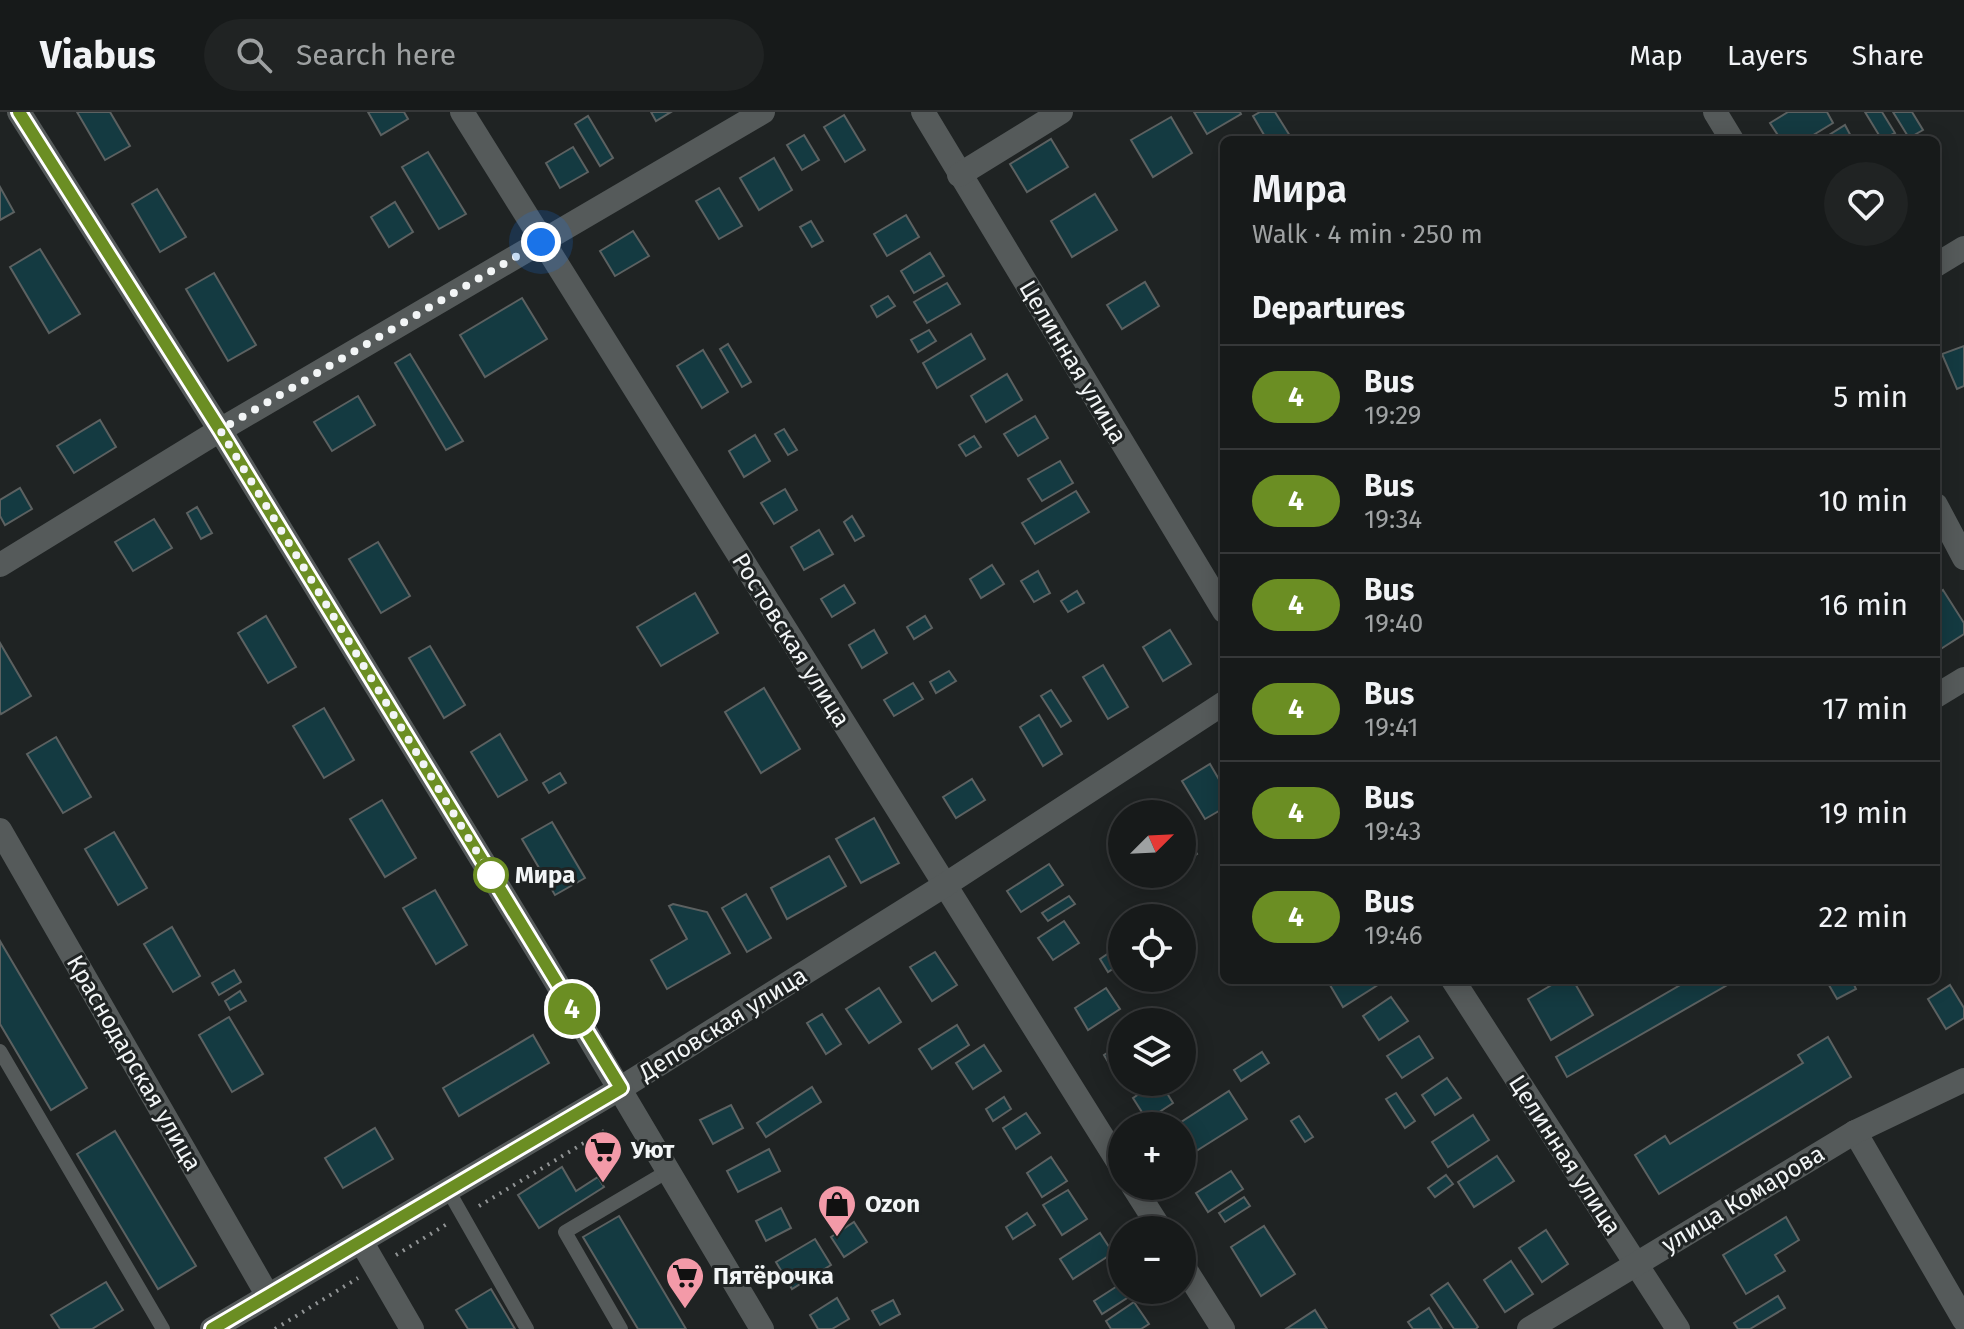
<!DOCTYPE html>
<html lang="en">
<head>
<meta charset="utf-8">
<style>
	body { margin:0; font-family:"Fira Sans",sans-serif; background:#202323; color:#f1f3f6; height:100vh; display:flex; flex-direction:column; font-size:30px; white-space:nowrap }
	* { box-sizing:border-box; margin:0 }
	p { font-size:26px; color:#9ea1a2 }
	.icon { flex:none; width:44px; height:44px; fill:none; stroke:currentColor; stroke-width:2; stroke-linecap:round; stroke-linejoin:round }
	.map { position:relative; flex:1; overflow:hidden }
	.sheet { position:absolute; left:1220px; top:24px; width:720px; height:848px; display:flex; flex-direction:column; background:#171a1a; border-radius:12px; box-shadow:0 4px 20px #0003,0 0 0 2px #363839 }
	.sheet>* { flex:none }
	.badge { padding:0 16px; border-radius:26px; font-size:28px; line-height:52px }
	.needle { width:52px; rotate:66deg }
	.buttons { position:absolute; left:1108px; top:688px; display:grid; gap:16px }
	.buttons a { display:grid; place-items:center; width:88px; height:88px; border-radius:50%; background:#171a1a; box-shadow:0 4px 20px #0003,0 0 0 2px #363839; font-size:40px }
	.you { position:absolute; width:40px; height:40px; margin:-20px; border:6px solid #fff; border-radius:50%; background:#1a73e8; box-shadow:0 0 0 12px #1a73e833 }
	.map>.badge { position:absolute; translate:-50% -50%; box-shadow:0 0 0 4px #fff }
	h2 { padding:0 32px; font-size:30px; line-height:72px }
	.round { display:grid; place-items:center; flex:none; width:84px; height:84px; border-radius:42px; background:#202323 }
	.summary { display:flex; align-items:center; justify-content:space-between; height:136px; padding:0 32px }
	h1 { font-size:38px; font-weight:600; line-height:60px }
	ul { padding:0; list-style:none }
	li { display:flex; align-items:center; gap:24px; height:104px; padding:0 32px; border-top:2px solid #363839 }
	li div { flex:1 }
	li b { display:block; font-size:30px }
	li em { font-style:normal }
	li .badge { min-width:88px; font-weight:700; text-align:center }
	header { display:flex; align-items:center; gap:48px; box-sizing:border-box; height:112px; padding:0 40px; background:#171a1a; border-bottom:2px solid #363839 }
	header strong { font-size:38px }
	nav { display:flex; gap:44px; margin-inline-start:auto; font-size:28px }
	.search { width:560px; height:72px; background:#202323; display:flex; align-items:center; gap:20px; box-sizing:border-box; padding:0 28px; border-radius:44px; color:#9ea1a2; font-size:30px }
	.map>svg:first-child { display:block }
</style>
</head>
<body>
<header>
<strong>Viabus</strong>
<div class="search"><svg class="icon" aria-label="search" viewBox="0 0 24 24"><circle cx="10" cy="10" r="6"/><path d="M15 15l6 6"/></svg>Search here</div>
<nav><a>Map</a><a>Layers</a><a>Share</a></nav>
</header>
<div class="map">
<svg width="1964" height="1217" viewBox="0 0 1964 1217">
	<rect width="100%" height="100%" fill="#1f2323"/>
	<g fill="#143a41" stroke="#5c6161" stroke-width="2">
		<path d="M77,0H110L130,34L105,48Z"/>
		<path d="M368,0H404L408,7L381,23Z"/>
		<path d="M651,0H671L656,9Z"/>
		<path d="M1194,0H1240L1241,2L1207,22Z"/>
		<path d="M1260,0H1275L1292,27L1267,28L1253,4Z"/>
		<path d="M1788,0H1827L1833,11L1805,28H1781L1770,11Z"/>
		<path d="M1865,0H1882L1895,21L1882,28Z"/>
		<path d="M1893,0H1912L1923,18L1909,26Z"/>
		<path d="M844,3L865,38L845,50L824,15Z"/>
		<path d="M588,4L613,46L600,54L575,12Z"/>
		<path d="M1171,5L1192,41L1153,65L1131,28Z"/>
		<path d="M1845,13L1853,28H1821Z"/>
		<path d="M804,23L819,48L802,58L787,33Z"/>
		<path d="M1051,27L1068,55L1027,80L1010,52Z"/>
		<path d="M573,35L588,60L560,76L546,51Z"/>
		<path d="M428,40L466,102L439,117L402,55Z"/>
		<path d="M774,46L792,78L759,98L740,66Z"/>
		<path d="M0,75L14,100L0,108Z"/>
		<path d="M719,76L742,114L719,127L696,89Z"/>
		<path d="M157,77L186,125L160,140L132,92Z"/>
		<path d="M1095,82L1117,118L1072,145L1051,109Z"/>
		<path d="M395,90L413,120L389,135L371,105Z"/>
		<path d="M906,103L919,125L887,144L874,122Z"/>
		<path d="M811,109L823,129L812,135L800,115Z"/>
		<path d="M633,119L649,144L615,164L600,139Z"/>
		<path d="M40,137L80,202L49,221L10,155Z"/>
		<path d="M930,141L944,164L914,181L901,159Z"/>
		<path d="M214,161L256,233L228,249L186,177Z"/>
		<path d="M1145,170L1159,194L1122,217L1107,193Z"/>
		<path d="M947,171L960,192L927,211L914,190Z"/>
		<path d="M888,184L895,194L877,205L871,194Z"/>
		<path d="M522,186L547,227L485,265L460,223Z"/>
		<path d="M929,218L936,229L918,240L911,228Z"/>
		<path d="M971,222L985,247L937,276L923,251Z"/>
		<path d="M728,232L751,270L742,275L720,237Z"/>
		<path d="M1964,234V274L1957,277L1942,242Z"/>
		<path d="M703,238L728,280L702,296L677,254Z"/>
		<path d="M410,242L463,329L446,338L395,251Z"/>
		<path d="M1007,262L1022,288L986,310L971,284Z"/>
		<path d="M358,284L375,313L332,339L314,310Z"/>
		<path d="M1035,304L1048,326L1018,344L1004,322Z"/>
		<path d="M100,308L116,335L74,361L57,334Z"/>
		<path d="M784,317L797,338L788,343L775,322Z"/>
		<path d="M755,323L770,349L744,365L729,339Z"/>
		<path d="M974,324L981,335L966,344L959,333Z"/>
		<path d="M1060,349L1073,371L1042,389L1028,367Z"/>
		<path d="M20,376L32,397L5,413L0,404V388Z"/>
		<path d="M785,377L797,398L774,412L761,391Z"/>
		<path d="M1076,379L1089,400L1035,432L1022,411Z"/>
		<path d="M197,395L212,421L201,427L187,401Z"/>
		<path d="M852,404L864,424L855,429L844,410Z"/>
		<path d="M154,407L172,436L133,459L115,430Z"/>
		<path d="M819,418L833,442L804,458L791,435Z"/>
		<path d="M378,430L410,484L381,501L349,447Z"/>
		<path d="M992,453L1004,472L981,486L970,467Z"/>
		<path d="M1038,459L1050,481L1034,490L1021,469Z"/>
		<path d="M844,473L855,491L832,505L821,487Z"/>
		<path d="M1943,478L1964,511V522L1936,540V483Z"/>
		<path d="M1077,479L1084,491L1068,500L1061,489Z"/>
		<path d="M695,481L718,521L661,554L637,515Z"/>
		<path d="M266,504L296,555L268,571L238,521Z"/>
		<path d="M925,504L932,516L914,527L907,515Z"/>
		<path d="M874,518L887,541L862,556L849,533Z"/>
		<path d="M1170,518L1191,552L1163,569L1143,535Z"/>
		<path d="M0,531L31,584L1,602L0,600Z"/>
		<path d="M430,534L465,593L444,606L409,546Z"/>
		<path d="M1103,553L1128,595L1108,607L1083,565Z"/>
		<path d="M949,559L956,569L936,581L930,570Z"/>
		<path d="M913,571L923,587L894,604L884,588Z"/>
		<path d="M764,576L800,637L761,661L725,600Z"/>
		<path d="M1051,578L1071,609L1061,615L1041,584Z"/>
		<path d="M324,596L354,648L324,666L293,614Z"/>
		<path d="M1039,603L1062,642L1043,654L1020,615Z"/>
		<path d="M500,622L527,668L498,685L471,640Z"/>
		<path d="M56,625L91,685L63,701L27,642Z"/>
		<path d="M1210,652L1224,676V696L1205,707L1182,669Z"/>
		<path d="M560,661L566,671L549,681L543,671Z"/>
		<path d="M972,667L985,688L956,706L943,685Z"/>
		<path d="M382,688L416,746L385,765L350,707Z"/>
		<path d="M874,706L899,751L861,771L836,727Z"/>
		<path d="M552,710L585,766L555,783L522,727Z"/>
		<path d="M114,720L147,776L118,793L85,737Z"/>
		<path d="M1189,728L1197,742L1182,752V733Z"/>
		<path d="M829,744L846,774L787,807L771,776Z"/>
		<path d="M1049,752L1063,773L1021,800L1007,779Z"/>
		<path d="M435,778L467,833L436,852L403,796Z"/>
		<path d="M746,782L771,826L747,840L722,796Z"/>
		<path d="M1069,784L1075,792L1048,809L1042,801Z"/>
		<path d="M673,792L707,800L730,841L667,877L651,848L687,827L669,794Z"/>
		<path d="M1064,809L1079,831L1053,848L1038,826Z"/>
		<path d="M172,815L200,864L173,880L144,832Z"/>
		<path d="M0,829L87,976L51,998L0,912Z"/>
		<path d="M1122,832V851L1108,860L1100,847Z"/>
		<path d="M935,840L957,873L932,889L910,855Z"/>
		<path d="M234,858L241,870L219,883L212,871Z"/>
		<path d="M1327,868H1379L1381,871L1343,895Z"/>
		<path d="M1560,868H1573L1593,903L1551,928L1528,887Z"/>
		<path d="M1689,868H1736L1567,965L1556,945Z"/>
		<path d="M1826,868H1852L1856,877L1837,887Z"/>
		<path d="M1950,873L1964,896V906L1946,917L1928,887Z"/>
		<path d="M879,876L901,910L869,931L846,897Z"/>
		<path d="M1106,876L1120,897L1088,918L1075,896Z"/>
		<path d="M240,879L246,889L230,898L225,889Z"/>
		<path d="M1391,885L1408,909L1379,928L1363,904Z"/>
		<path d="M822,902L841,932L826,942L807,911Z"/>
		<path d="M229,905L263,962L232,980L199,923Z"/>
		<path d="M957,913L969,933L932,957L919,937Z"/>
		<path d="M533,923L549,951L459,1004L443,976Z"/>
		<path d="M1419,924L1433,946L1402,966L1387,944Z"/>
		<path d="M1828,925L1851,965L1659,1082L1635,1043L1665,1024L1670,1032L1803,951L1798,943Z"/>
		<path d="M1122,931V959L1116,963L1104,943Z"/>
		<path d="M984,933L1001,959L973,977L956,951Z"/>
		<path d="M1262,940L1269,951L1241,969L1234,958Z"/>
		<path d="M1447,966L1461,986L1435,1003L1422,983Z"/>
		<path d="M1157,970H1160L1173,991L1147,1008L1133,986Z"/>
		<path d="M812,975L821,990L766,1025L757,1011Z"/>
		<path d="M1229,979L1247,1007L1182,1048V1014H1175Z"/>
		<path d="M1396,981L1415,1009L1405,1016L1386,987Z"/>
		<path d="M1004,985L1011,997L993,1009L986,997Z"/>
		<path d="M731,993L743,1016L713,1032L700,1008Z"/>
		<path d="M1026,1001L1040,1021L1016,1037L1003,1016Z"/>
		<path d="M1473,1003L1489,1028L1448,1055L1432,1030Z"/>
		<path d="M1299,1004L1313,1025L1305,1030L1291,1009Z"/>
		<path d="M375,1016L393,1047L343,1076L325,1046Z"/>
		<path d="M115,1019L196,1154L158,1177L77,1042Z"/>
		<path d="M769,1037L780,1059L738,1080L727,1059Z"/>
		<path d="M1497,1044L1514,1069L1474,1095L1458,1070Z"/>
		<path d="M1051,1045L1067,1069L1042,1085L1027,1061Z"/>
		<path d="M562,1055L576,1079L598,1065L604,1075L539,1116L518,1083Z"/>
		<path d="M1231,1059L1243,1077L1208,1100L1196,1081Z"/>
		<path d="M1446,1063L1453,1072L1435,1085L1428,1076Z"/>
		<path d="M1068,1078L1087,1107L1062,1123L1043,1093Z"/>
		<path d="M1244,1085L1250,1094L1225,1110L1219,1101Z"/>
		<path d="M781,1096L791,1116L766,1129L756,1109Z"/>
		<path d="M1027,1101L1035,1113L1013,1127L1006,1115Z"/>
		<path d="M619,1104L686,1217H638L583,1125Z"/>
		<path d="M1786,1105L1799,1128L1775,1143L1785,1159L1746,1182L1723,1143Z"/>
		<path d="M854,1110L867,1130L844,1145L831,1125Z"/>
		<path d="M1264,1114L1295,1162L1261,1184L1231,1135Z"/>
		<path d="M1546,1118L1568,1152L1542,1170L1519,1136Z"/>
		<path d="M1100,1121L1113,1141L1073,1167L1060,1147Z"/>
		<path d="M815,1127L831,1153L792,1177L776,1150Z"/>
		<path d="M1511,1149L1533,1182L1505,1200L1484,1168Z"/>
		<path d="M106,1170L123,1198L92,1217H60L51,1203Z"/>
		<path d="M1122,1171V1178L1138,1179L1102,1202L1094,1189Z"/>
		<path d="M1448,1171L1478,1215L1476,1217H1454L1431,1183Z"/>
		<path d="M491,1177L515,1217H468L456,1198Z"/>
		<path d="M1778,1184L1785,1196L1750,1217H1738L1734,1211Z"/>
		<path d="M837,1186L849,1207L832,1217H818L810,1203Z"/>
		<path d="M893,1188L900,1202L880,1213L872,1199Z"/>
		<path d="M1134,1190L1149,1212L1141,1217H1111L1106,1209Z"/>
		<path d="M1429,1196L1442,1217H1413L1408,1210Z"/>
		<path d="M1315,1198L1327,1217H1286Z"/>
	</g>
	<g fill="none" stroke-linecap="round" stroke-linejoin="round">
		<g stroke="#919495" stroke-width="4" stroke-dasharray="2 6" stroke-linecap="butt">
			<path d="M479,1094L609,1016"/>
			<path d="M396,1143L447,1112"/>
			<path d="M275,1217L358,1166"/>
		</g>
		<g stroke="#555a5a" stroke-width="14">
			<path d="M0,939L163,1217"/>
			<path d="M448,1078L527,1217"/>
			<path d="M621,1217L565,1120L668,1059"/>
		</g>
		<g stroke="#555a5a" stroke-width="24">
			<path d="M462,0L1122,1056"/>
			<path d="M923,0L1224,499"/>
			<path d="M1715,0L1732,28"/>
			<path d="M959,63L1061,0"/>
			<path d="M1936,153L1964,136"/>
			<path d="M1936,393L1964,446"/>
			<path d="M0,453L220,318L763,0"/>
			<path d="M1936,584L1964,567"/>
			<path d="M0,718L268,1184"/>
			<path d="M1453,868L1678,1217"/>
			<path d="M621,976L945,773L1224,591"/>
			<path d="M1855,1020L1964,1208"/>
			<path d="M1133,1074L1161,1118"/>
			<path d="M361,1129L412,1217"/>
			<path d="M1182,1152L1223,1217"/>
			<path d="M1529,1217L1855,1020L1964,968"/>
		</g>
		<g stroke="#555a5a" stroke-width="24">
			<path d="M19,0L220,318L543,848L762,1217"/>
			<path d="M212,1217L621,976"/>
		</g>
	</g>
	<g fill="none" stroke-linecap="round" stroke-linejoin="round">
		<defs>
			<path id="line" d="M19,0L220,318L621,976L212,1217"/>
		</defs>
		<use href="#line" stroke="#fff" stroke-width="18"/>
		<use href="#line" stroke="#6b8e23" stroke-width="12"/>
		<path stroke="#f2f5f6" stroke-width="8" stroke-dasharray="0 14.4" d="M491,763L220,318L541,130"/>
	</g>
	<defs>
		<symbol id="supermarket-pin" viewBox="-11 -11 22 30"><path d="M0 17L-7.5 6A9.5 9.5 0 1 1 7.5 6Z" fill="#f39aa8" stroke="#1f2323"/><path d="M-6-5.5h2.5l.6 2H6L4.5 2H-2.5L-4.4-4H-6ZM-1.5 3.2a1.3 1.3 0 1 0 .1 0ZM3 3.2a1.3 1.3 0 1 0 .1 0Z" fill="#111"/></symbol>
		<symbol id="shop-pin" viewBox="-11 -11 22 30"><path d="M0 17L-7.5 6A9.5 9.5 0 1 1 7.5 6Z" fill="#f39aa8" stroke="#1f2323"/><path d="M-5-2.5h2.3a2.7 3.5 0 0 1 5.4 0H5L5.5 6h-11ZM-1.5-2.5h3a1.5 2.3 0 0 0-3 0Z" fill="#111"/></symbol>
	</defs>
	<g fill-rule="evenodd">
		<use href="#supermarket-pin" x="581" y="1016" width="44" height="60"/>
		<use href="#shop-pin" x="815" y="1070" width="44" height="60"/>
		<use href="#supermarket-pin" x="663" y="1142" width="44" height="60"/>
	</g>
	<circle fill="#fff" stroke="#6b8e23" stroke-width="4" cx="491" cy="763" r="16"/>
	<g text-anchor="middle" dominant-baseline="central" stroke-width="6" stroke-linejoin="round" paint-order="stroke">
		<g font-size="24" fill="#f2f5f6" stroke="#1f2323">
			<text transform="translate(1073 250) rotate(59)">Целинная улица</text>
			<text transform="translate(791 528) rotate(58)">Ростовская улица</text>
			<text transform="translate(723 912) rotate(-32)">Деповская улица</text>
			<text transform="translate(134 951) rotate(60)">Краснодарская улица</text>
			<text transform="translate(1565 1043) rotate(57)">Целинная улица</text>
			<text transform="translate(1743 1087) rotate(-31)">улица Комарова</text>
		</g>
		<g font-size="24" font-weight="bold" fill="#f2f5f6" stroke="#1f2323" text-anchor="start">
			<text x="515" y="763">Мира</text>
		</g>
		<g font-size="24" font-weight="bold" fill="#f2f5f6" stroke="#1f2323" text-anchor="start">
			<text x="631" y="1038">Уют</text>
			<text x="865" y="1092">Ozon</text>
			<text x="713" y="1164">Пятёрочка</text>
		</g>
	</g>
</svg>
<div class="buttons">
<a><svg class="needle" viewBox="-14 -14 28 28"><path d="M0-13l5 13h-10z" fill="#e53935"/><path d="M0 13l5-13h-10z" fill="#9ea1a2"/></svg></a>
<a><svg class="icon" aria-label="locate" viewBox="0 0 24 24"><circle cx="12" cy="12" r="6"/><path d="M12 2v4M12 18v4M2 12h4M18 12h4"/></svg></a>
<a><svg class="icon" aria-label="layers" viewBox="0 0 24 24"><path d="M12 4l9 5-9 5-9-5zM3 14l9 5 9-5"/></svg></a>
<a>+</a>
<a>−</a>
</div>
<div class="you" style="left:541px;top:130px"></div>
<b class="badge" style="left:572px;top:897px;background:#6b8e23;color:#fff">4</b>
<section class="sheet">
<div class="summary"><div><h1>Мира</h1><p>Walk · 4 min · 250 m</p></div><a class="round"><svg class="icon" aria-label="heart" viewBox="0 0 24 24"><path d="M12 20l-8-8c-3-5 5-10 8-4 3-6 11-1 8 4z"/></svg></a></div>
<h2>Departures</h2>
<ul>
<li><span class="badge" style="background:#6b8e23;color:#fff">4</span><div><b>Bus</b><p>19:29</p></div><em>5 min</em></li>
<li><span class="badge" style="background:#6b8e23;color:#fff">4</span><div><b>Bus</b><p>19:34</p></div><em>10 min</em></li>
<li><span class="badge" style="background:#6b8e23;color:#fff">4</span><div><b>Bus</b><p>19:40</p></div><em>16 min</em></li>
<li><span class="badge" style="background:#6b8e23;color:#fff">4</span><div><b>Bus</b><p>19:41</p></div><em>17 min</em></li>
<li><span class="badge" style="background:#6b8e23;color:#fff">4</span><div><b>Bus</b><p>19:43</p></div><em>19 min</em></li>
<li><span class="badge" style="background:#6b8e23;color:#fff">4</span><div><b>Bus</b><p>19:46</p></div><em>22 min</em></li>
</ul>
</section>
</div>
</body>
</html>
